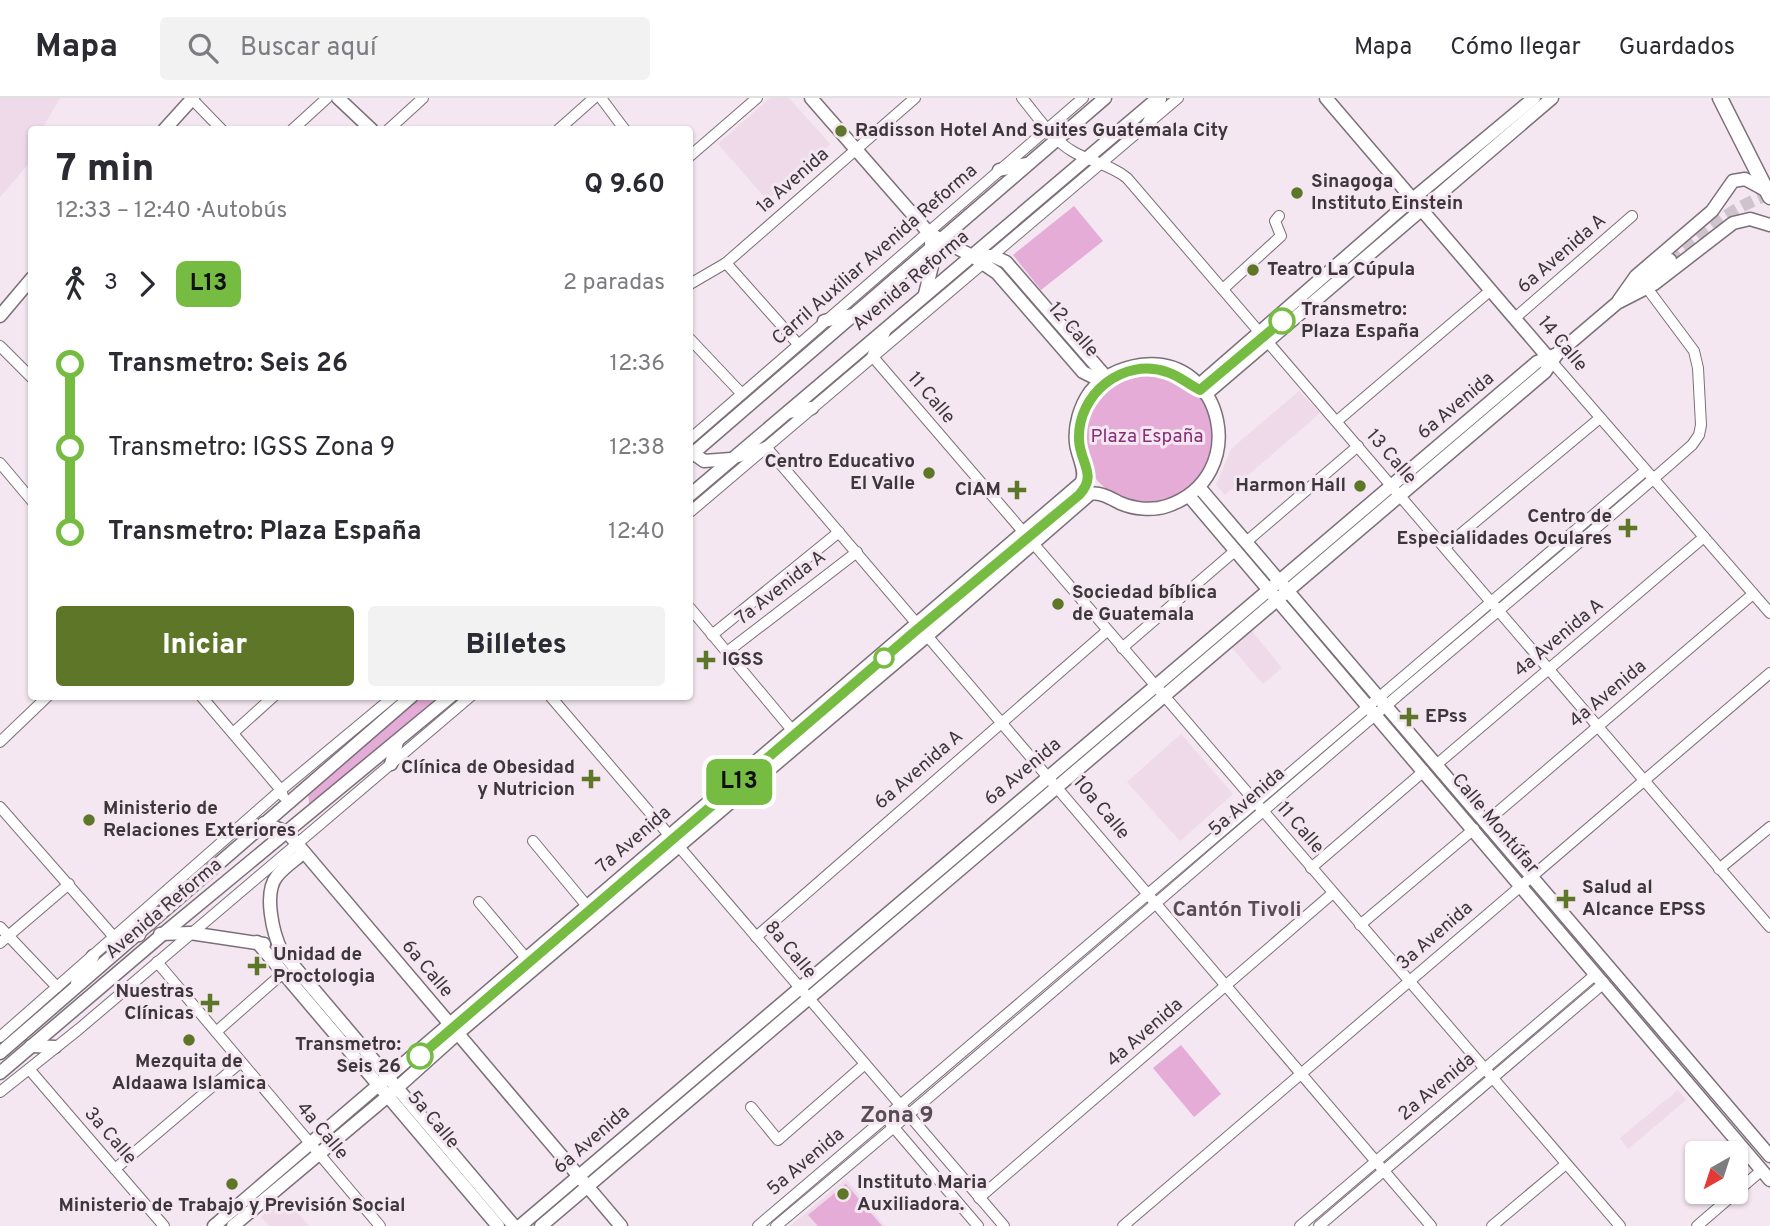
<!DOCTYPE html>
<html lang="es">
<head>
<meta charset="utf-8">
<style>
	body { margin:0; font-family:Overpass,sans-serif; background:#f2f2f3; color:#2b2b33; height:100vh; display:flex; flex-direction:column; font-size:26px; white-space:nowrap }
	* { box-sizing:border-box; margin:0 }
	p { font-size:23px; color:#7c7c81 }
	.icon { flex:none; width:38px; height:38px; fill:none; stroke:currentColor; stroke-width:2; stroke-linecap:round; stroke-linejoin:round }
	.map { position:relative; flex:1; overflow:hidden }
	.sheet { position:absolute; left:28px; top:28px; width:665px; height:574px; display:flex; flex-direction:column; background:#fff; border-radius:7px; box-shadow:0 2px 5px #0004 }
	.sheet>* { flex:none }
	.badge { padding:0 14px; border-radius:10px; font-size:24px; line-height:46px }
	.needle { width:46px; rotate:219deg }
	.controls { position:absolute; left:1685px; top:1043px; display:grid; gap:14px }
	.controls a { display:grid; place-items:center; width:63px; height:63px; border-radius:7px; background:#fff; box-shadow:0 2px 5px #0004; font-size:35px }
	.map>.badge { position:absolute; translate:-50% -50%; box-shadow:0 0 0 4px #fff }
	.legs { display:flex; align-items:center; gap:10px; height:77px; padding:0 28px; font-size:23px }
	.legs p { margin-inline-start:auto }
	.overview { display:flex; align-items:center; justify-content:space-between; height:119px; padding:0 28px }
	h1 { font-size:38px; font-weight:800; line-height:52px }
	.cta { display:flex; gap:14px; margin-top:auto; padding:14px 28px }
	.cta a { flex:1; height:80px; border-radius:7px; background:#5d7628; color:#fff; font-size:28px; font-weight:800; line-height:80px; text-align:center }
	.cta a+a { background:#f2f2f3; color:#2b2b33 }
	ul { padding:0 28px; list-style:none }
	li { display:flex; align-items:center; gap:24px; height:84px; font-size:26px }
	li i { display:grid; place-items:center; width:10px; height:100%; margin:0 9px; background:currentColor }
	li i::after { content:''; width:18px; height:18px; margin:-9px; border:5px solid; border-radius:50%; background:#fff }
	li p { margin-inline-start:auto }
	li:first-child i { background:linear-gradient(#0000 50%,currentColor 0) }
	li:last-child i { background:linear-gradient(currentColor 50%,#0000 0) }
	header { display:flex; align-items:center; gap:42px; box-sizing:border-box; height:98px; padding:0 35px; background:#fff; border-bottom:2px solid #e1e1e2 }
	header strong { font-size:33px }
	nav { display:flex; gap:38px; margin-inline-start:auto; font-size:24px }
	.search { width:490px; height:63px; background:#f2f2f3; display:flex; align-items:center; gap:18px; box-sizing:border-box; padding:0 24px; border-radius:7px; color:#7c7c81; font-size:26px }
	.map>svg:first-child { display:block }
</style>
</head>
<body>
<header>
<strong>Mapa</strong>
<div class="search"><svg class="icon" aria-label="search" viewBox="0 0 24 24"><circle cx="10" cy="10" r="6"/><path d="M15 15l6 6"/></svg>Buscar aquí</div>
<nav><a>Mapa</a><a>Cómo llegar</a><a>Guardados</a></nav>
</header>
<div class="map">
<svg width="1770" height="1128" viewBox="0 0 1770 1128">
	<rect width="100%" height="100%" fill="#f4e7f1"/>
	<g fill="#eedae8">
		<path d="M0,0H60L42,31L32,32L31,63L0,99Z"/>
		<path d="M770,0H789L830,46L767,102L718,46Z"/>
		<path d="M1299,293L1320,315L1225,397L1216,387L1231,351Z"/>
		<path d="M1251,532L1282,570L1263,586L1232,550Z"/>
		<path d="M1181,636L1233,696L1180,743L1127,684Z"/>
		<path d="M1678,992L1686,1002L1628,1051L1620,1040Z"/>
		<path d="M846,1081L885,1128H790Z"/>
		<path d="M283,1099L309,1128H269L261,1119Z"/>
	</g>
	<g fill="#e4acd6">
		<path d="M1074,108L1103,143L1041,192L1013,157Z"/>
		<circle cx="1147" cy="339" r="66"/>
		<path d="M420,599H458L311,723L308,695Z"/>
		<path d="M1181,947L1221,996L1194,1019L1153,970Z"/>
		<path d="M846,1086L882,1128H818L808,1117Z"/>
	</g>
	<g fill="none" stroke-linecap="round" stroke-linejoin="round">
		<path stroke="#cfc4cd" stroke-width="12" stroke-dasharray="12 6" stroke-linecap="butt" d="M1670,162C1701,135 1730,110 1770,96"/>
		<defs>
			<g id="minor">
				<path d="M601,0L625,32"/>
				<path d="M1022,0C1037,18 1052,41 1072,53C1090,64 1110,66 1127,80L1770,829"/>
				<path d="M192,1L222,32"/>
				<path d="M292,32L327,0"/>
				<path d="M388,32L423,0"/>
				<path d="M558,32L594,0"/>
				<path d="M690,58L757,0"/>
				<path d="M726,165L798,246"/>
				<path d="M690,186L726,165L915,0"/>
				<path d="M1223,191L1281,138L1275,123L1279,118"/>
				<path d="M1515,220L1632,118"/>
				<path d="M690,241L741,295"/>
				<path d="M0,248L32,280"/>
				<path d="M873,259L1620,1128"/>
				<path d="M1552,264L1770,515"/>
				<path d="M1337,323L1491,192"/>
				<path d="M690,341L1083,0"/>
				<path d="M738,359L766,349L1431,1128"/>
				<path d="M0,365L32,403"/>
				<path d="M690,414L1178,0"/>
				<path d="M1246,444L1358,348"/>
				<path d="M1445,449L1600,320"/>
				<path d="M690,510L792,632"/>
				<path d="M712,537L839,434"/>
				<path d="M1122,550L1236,452"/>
				<path d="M727,554L857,454"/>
				<path d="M201,598L281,692L283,698"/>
				<path d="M550,598L1004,1128"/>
				<path d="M233,635L274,598"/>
				<path d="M0,644L48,598"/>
				<path d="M1436,667L1704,439"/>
				<path d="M0,709L114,839"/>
				<path d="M1486,724L1753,496"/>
				<path d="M533,743L587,808"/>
				<path d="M1311,770L1424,673"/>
				<path d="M1719,771L1770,729"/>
				<path d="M479,804L526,860"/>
				<path d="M1360,827L1474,731"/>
				<path d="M0,829L57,889"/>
				<path d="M756,839L1107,533"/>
				<path d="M0,845L69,786"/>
				<path d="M157,864L380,1128"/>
				<path d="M216,934L283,875"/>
				<path d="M0,939L281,692L394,598"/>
				<path d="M29,971L164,1128"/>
				<path d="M0,994L79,931L471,598"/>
				<path d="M751,1009L778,1042L865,966"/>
				<path d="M890,1025L978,1128"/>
				<path d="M115,1071L241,964"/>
				<path d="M979,1100L1333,795"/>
				<path d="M758,1128L1645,373"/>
				<path d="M776,1128C978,960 1175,788 1374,618C1480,527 1588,439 1692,347L1699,337L1701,327L1698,270L1694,253L1647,190"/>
				<path d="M1123,1128L1770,575"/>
				<path d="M1300,1128L1596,876"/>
				<path d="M1319,1128L1604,885"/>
				<path d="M1492,1128L1566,1066"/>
				<path d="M1697,1128L1762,1072"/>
			</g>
			<g id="major">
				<path d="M338,0L372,32"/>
				<path d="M811,0L929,135L972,158L997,175L1083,274L1093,279H1106"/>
				<path d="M1326,0L1552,264"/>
				<path d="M1148,26L1160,1"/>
				<path d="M164,32L193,0"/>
				<path d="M999,72L1026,66"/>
				<path d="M972,158H993L1006,164L1106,279"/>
				<path d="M1639,187L1670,162"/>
				<path d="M925,196L933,164L931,145"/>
				<path d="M1619,202L1636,178L1712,113L1733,83L1745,81L1767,93"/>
				<path d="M0,218L32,180"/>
				<path d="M824,223L852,217"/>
				<path d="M873,259L884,234"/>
				<path d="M1199,287L1409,104L1534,0"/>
				<path d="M1206,296L1552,0"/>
				<path d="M788,314L812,310"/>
				<path d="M690,353L704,363L731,361"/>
				<path d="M690,358L1105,0"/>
				<path d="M1199,389L1770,1058"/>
				<path d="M690,397L1158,0"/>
				<path d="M1189,398L1770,1082"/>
				<path d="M391,666L397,644"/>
				<path d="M264,725L287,734L621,1128"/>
				<path d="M303,755C295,762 284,769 277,778C263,795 273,836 282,854L514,1128"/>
				<path d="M160,836L190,835L264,846"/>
				<path d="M114,839L139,837"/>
				<path d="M257,844L498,1128"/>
				<path d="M77,885L93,858"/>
				<path d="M31,948L55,949"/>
				<path d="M0,955L412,598"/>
				<path d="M0,975L163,836L451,598"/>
				<path d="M214,1128L1081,385C1088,374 1077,358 1076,345C1074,328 1080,308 1090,294C1103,278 1121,270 1141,267C1224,256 1252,379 1167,408C1152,413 1134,411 1120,405C1110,400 1101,394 1090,396L928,537L457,936L388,998L233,1128"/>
				<path d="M520,1128L1537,264L1557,256L1617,205L1654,186L1733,125L1750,121L1770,127"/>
				<path d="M541,1128L1545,274L1557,256"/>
			</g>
			<path id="highway" d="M1720,0L1770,99"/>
		</defs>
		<use href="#minor" stroke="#7b6f78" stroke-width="12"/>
		<use href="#major" stroke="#7b6f78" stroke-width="15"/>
		<use href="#highway" stroke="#7b6f78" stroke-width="17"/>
		<use href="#minor" stroke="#fff" stroke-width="10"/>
		<use href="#major" stroke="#fff" stroke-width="12"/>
		<use href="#highway" stroke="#fff" stroke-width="14"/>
	</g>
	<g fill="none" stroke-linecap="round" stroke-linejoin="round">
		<defs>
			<path id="line-1" d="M420,958L913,535L1079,397C1098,377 1080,365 1079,342C1077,296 1123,259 1167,274C1180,278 1189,287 1200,292L1282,223"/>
		</defs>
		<use href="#line-1" stroke="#fff" stroke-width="16"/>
		<use href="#line-1" stroke="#76bc43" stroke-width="10"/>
	</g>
	<g fill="#5d7628" stroke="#f4e7f1" stroke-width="2.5">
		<circle cx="841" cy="33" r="7"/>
		<circle cx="1297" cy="95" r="7"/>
		<circle cx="1253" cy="172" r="7"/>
		<circle cx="929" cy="375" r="7"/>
		<circle cx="1360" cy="388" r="7"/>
		<path d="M1013.5 381.5h7v7h7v7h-7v7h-7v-7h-7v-7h7z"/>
		<path d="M1624.5 419.5h7v7h7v7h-7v7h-7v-7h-7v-7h7z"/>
		<circle cx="1058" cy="506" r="7"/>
		<path d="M702.5 551.5h7v7h7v7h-7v7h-7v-7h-7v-7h7z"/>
		<path d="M1405.5 608.5h7v7h7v7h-7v7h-7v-7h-7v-7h7z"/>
		<path d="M587.5 670.5h7v7h7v7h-7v7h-7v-7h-7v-7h7z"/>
		<circle cx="89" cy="722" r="7"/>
		<path d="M1562.5 790.5h7v7h7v7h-7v7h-7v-7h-7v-7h7z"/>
		<path d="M253.5 857.5h7v7h7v7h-7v7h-7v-7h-7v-7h7z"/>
		<path d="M206.5 894.5h7v7h7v7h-7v7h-7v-7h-7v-7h7z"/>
		<circle cx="189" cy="942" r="7"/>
		<circle cx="232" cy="1086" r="7"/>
		<circle cx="843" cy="1096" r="7"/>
	</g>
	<g fill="#fff" stroke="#76bc43" stroke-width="3.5">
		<circle cx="1282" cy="223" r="12"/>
		<circle cx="884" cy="560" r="9"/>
		<circle cx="420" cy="958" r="12"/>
	</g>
	<g text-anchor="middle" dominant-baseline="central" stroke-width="6" stroke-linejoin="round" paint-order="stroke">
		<g font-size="19" font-weight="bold" fill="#3d373b" stroke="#f4e7f1" text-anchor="start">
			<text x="855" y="33">Radisson Hotel And Suites Guatemala City</text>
			<text x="1311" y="84">Sinagoga<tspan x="1311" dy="22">Instituto Einstein</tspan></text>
			<text x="1267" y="172">Teatro La Cúpula</text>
			<text x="915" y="364" text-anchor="end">Centro Educativo<tspan x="915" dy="22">El Valle</tspan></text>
			<text x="1346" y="388" text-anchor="end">Harmon Hall</text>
			<text x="1001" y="392" text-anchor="end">CIAM</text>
			<text x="1612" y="419" text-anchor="end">Centro de<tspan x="1612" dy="22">Especialidades Oculares</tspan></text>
			<text x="1072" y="495">Sociedad bíblica<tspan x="1072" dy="22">de Guatemala</tspan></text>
			<text x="722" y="562">IGSS</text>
			<text x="1425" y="619">EPss</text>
			<text x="575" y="670" text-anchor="end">Clínica de Obesidad<tspan x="575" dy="22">y Nutricion</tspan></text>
			<text x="103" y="711">Ministerio de<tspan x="103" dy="22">Relaciones Exteriores</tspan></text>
			<text x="1582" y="790">Salud al<tspan x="1582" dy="22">Alcance EPSS</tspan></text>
			<text x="273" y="857">Unidad de<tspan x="273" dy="22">Proctologia</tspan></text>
			<text x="194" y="894" text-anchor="end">Nuestras<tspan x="194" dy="22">Clínicas</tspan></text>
			<text x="189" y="964" text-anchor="middle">Mezquita de<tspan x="189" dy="22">Aldaawa Islamica</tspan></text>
			<text x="857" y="1085">Instituto Maria<tspan x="857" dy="22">Auxiliadora.</tspan></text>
			<text x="232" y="1108" text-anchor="middle">Ministerio de Trabajo y Previsión Social</text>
		</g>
		<g font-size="19" fill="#3d373b" stroke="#f4e7f1">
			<text transform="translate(793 83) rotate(-41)">1a Avenida</text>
			<text transform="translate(1562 156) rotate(-41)">6a Avenida A</text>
			<text transform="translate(875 157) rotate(-41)">Carril Auxiliar Avenida Reforma</text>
			<text transform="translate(911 183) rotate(-40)">Avenida Reforma</text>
			<text transform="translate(1073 232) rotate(49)">12 Calle</text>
			<text transform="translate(1562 246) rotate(50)">14 Calle</text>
			<text transform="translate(931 300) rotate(49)">11 Calle</text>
			<text transform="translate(1456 308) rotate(-40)">6a Avenida</text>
			<text transform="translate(1391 359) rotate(49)">13 Calle</text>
			<text transform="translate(781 490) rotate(-38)">7a Avenida A</text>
			<text transform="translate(1559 540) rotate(-40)">4a Avenida A</text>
			<text transform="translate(1608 596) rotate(-40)">4a Avenida</text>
			<text transform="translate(919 672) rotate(-41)">6a Avenida A</text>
			<text transform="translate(1023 674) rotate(-40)">6a Avenida</text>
			<text transform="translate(1247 704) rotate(-41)">5a Avenida</text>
			<text transform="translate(1101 710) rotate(50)">10a Calle</text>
			<text transform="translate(1495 726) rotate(50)">Calle Montúfar</text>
			<text transform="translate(1300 730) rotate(49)">11 Calle</text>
			<text transform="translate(634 742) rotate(-41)">7a Avenida</text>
			<text transform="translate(164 811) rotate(-40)">Avenida Reforma</text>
			<text transform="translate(1435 838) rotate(-41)">3a Avenida</text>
			<text transform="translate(790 852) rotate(50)">8a Calle</text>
			<text transform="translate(427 871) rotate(50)">6a Calle</text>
			<text transform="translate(1145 935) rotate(-41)">4a Avenida</text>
			<text transform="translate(1437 989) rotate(-40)">2a Avenida</text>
			<text transform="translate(433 1022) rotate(50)">5a Calle</text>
			<text transform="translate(322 1033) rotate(50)">4a Calle</text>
			<text transform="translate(110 1038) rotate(49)">3a Calle</text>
			<text transform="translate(592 1042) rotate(-41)">6a Avenida</text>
			<text transform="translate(806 1064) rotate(-40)">5a Avenida</text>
		</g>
		<g font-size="19" font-weight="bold" fill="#3d373b" stroke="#f4e7f1" text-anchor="start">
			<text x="1301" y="212">Transmetro:<tspan x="1301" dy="22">Plaza España</tspan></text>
			<text x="401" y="947" text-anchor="end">Transmetro:<tspan x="401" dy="22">Seis 26</tspan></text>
		</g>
		<g font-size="19" fill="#872e77" stroke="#f4e7f1">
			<text x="1147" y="339">Plaza España</text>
		</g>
		<g font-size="21" font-weight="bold" fill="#584d55" stroke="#f4e7f1">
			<text x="1237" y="812">Cantón Tivoli</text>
		</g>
		<g font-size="23" font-weight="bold" fill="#584d55" stroke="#f4e7f1">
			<text x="897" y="1018">Zona 9</text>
		</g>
	</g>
</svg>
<div class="controls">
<a><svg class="needle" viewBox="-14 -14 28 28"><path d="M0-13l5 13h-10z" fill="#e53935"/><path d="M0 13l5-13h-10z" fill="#7c7c81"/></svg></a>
</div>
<b class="badge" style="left:739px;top:684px;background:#76bc43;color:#111">L13</b>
<section class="sheet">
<div class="overview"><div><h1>7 min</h1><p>12:33 – 12:40 · Autobús</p></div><b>Q 9.60</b></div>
<div class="legs"><svg class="icon" aria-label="walk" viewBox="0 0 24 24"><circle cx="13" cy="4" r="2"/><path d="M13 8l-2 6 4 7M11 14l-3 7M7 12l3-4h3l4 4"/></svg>3<svg class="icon" aria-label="forward" viewBox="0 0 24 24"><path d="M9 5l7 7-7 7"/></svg><b class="badge" style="background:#76bc43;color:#111">L13</b><p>2 paradas</p></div>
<ul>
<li><i style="color:#76bc43"></i><b>Transmetro: Seis 26</b><p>12:36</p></li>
<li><i style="color:#76bc43"></i><span>Transmetro: IGSS Zona 9</span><p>12:38</p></li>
<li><i style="color:#76bc43"></i><b>Transmetro: Plaza España</b><p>12:40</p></li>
</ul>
<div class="cta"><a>Iniciar</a><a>Billetes</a></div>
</section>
</div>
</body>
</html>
